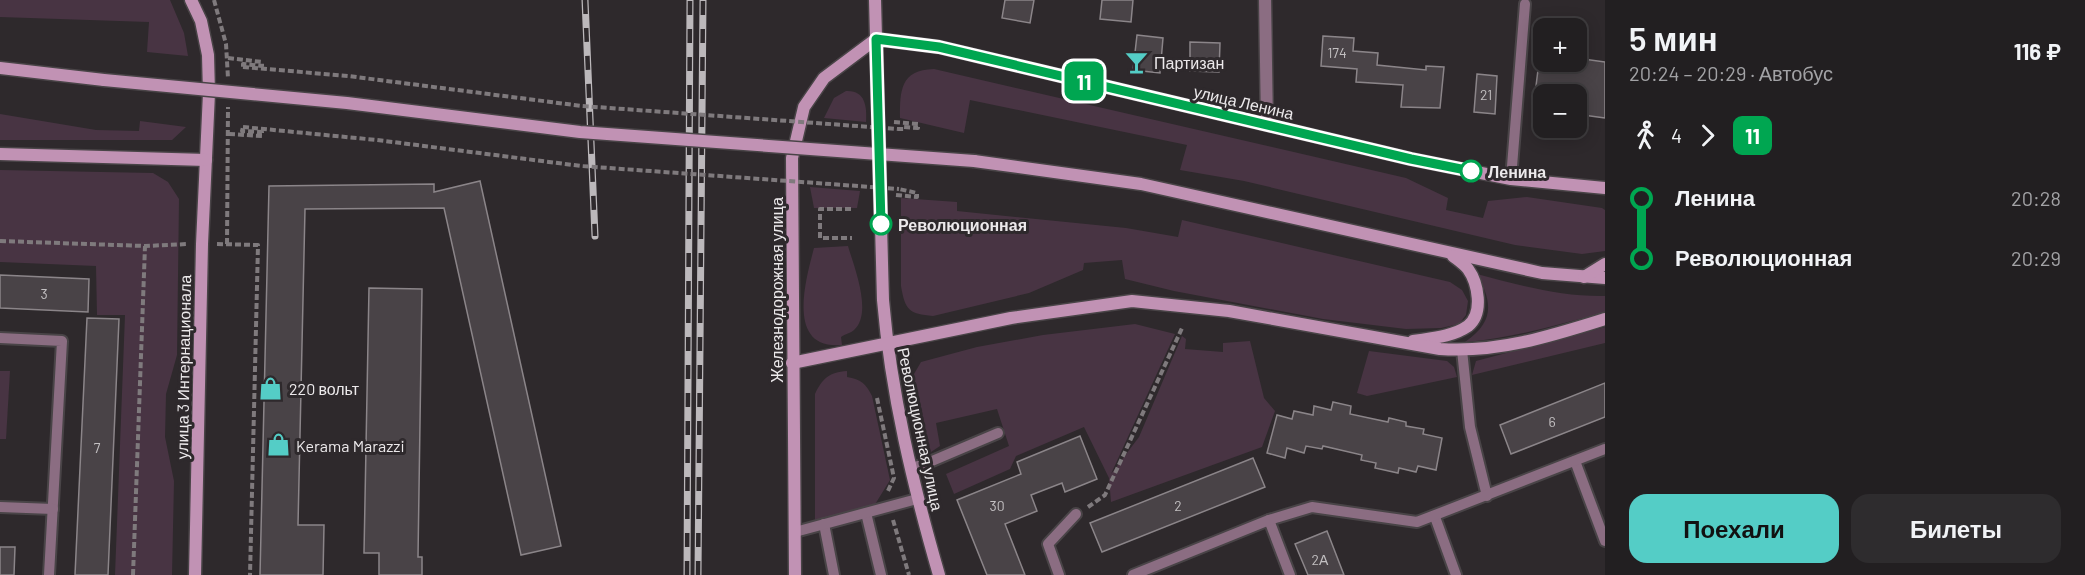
<!DOCTYPE html>
<html lang="ru">
<head>
<meta charset="utf-8">
<style>
	body { margin:0; font-family:Barlow,sans-serif; background:#2e2c2e; color:#f1f3f6; height:100vh; display:flex; flex-direction:column; font-size:22px; white-space:nowrap }
	* { box-sizing:border-box; margin:0 }
	p { font-size:20px; color:#a2a2a5 }
	.icon { flex:none; width:33px; height:33px; fill:none; stroke:currentColor; stroke-width:2; stroke-linecap:round; stroke-linejoin:round }
	.map { position:relative; flex:1; overflow:hidden }
	.drawer { display:flex; flex-direction:column; background:#221f21; width:480px }
	.drawer>* { flex:none }
	.badge { padding:0 12px; border-radius:9px; font-size:21px; line-height:39px }
	.fabs { position:absolute; left:1533px; top:18px; display:grid; gap:12px }
	.fabs a { display:grid; place-items:center; width:54px; height:54px; border-radius:12px; background:#221f21; box-shadow:0 3px 15px #0003,0 0 0 2px #3f3d3f; font-size:30px }
	.map>.badge { position:absolute; translate:-50% -50%; box-shadow:0 0 0 3px #fff }
	.legs { display:flex; align-items:center; gap:9px; height:66px; padding:0 24px; font-size:20px }
	.legs p { margin-inline-start:auto }
	.headline { display:flex; align-items:center; justify-content:space-between; height:102px; padding:0 24px }
	h1 { font-size:33px; font-weight:600; line-height:45px }
	.action { display:flex; gap:12px; margin-top:auto; padding:12px 24px }
	.action a { flex:1; height:69px; border-radius:18px; background:#54cdc6; color:#111; font-size:24px; font-weight:600; line-height:69px; text-align:center }
	.action a+a { background:#2e2c2e; color:#f1f3f6 }
	ul { padding:0 24px; list-style:none }
	li { display:flex; align-items:center; gap:21px; height:60px; font-size:22px }
	li i { display:grid; place-items:center; width:9px; height:100%; margin:0 8px; background:currentColor }
	li i::after { content:''; width:15px; height:15px; margin:-8px; border:4px solid; border-radius:50%; background:#221f21 }
	li p { margin-inline-start:auto }
	li:first-child i { background:linear-gradient(#0000 50%,currentColor 0) }
	li:last-child i { background:linear-gradient(currentColor 50%,#0000 0) }
	main { display:flex; flex:1; min-height:0 }
	.map>svg:first-child { display:block }
</style>
</head>
<body>
<main>
<div class="map">
<svg width="1605" height="575" viewBox="0 0 1605 575">
	<rect width="100%" height="100%" fill="#2e292c"/>
	<g fill="#483443">
		<path d="M0,0H170L184,33L188,56L147,52L149,22L0,17Z"/>
		<path d="M934,69L1406,178L1448,198L1446,210L1483,218L1488,201L1527,197L1602,208L1605,210V251L1582,254L1515,245L1244,181L1180,170L1187,145L970,100L964,133L900,118C900,91 900,70 934,69Z"/>
		<path d="M846,91C865,90 867,106 866,122L824,118L834,98Z"/>
		<path d="M0,114L96,130L139,131L140,121L186,127L172,140H0Z"/>
		<path d="M0,170L153,173L168,182L179,199L177,355L166,394L165,437L174,481L172,575H115L125,315H97L96,266L0,262Z"/>
		<path d="M810,187L860,191L857,208H814Z"/>
		<path d="M901,198L957,202V211L1126,228L1178,237L1182,220L1450,282L1462,290L1468,301L1466,315L1459,324L1441,328L1406,329L1323,319L1174,291L1125,279L1122,260L1084,263L1083,270L1029,293L933,316C909,314 905,310 901,286Z"/>
		<path d="M848,246C854,267 873,313 854,330C851,333 845,334 841,337L842,345C785,350 806,279 814,248Z"/>
		<path d="M1477,274C1518,285 1562,297 1605,296V312C1558,325 1513,338 1465,342C1494,322 1493,303 1477,274Z"/>
		<path d="M1135,324L1175,334L1111,474L1139,437L1182,336L1186,339L1185,349L1223,352V343L1250,341L1264,398L1275,411L1262,447L1111,502L1109,478L1084,427L1016,456L1010,469L954,494L946,474L1009,446L997,409L936,423L940,446L928,454L913,389L914,374L921,362L977,347L1043,335Z"/>
		<path d="M1605,327V343L1472,375L1476,361Z"/>
		<path d="M1369,351L1447,361L1454,367L1457,377L1367,396L1357,393Z"/>
		<path d="M0,371H10L6,439H0Z"/>
		<path d="M847,371V377C861,379 866,384 872,396L890,480L874,506L815,520V394C822,379 829,372 847,371Z"/>
	</g>
	<g fill="#494347" stroke="#8b8589" stroke-width="1.5">
		<path d="M1005,0H1034L1030,23L1002,18Z"/>
		<path d="M1102,0H1133L1131,22L1100,19Z"/>
		<path d="M1137,35L1163,38L1160,73L1133,70Z"/>
		<path d="M1323,36L1354,38L1353,51L1378,53L1377,65L1426,70V66L1444,67L1440,108L1401,107L1403,85L1356,82L1357,69L1321,66Z"/>
		<path d="M1190,42L1220,43L1219,72L1190,71Z"/>
		<path d="M1576,58L1605,62V118L1576,114V94H1535L1539,62H1576Z"/>
		<path d="M1477,74L1497,76L1495,114L1474,112Z"/>
		<path d="M480,181L561,546L521,555L444,208L305,209L298,525H324L323,575H260L269,186L434,184V192Z"/>
		<path d="M0,275L89,279L88,312L0,308Z"/>
		<path d="M369,288L422,289L418,557H422V575H379V553H364Z"/>
		<path d="M87,318L119,319L108,575H75Z"/>
		<path d="M1605,383V417L1511,454L1500,425Z"/>
		<path d="M1333,402L1351,406L1350,414L1388,422L1389,418L1406,422V426L1424,429L1423,434L1442,438L1436,470L1418,466L1416,472L1399,468L1398,473L1375,468L1376,463L1361,460L1362,455L1323,446L1322,449L1306,446L1304,453L1287,448L1285,458L1267,453L1277,415L1292,419L1294,411L1313,415L1314,406L1331,410Z"/>
		<path d="M1080,436L1097,479L1065,492L1062,483L1031,495L1037,511L1005,524L1025,575H987L957,500L1021,474L1017,462Z"/>
		<path d="M1253,458L1265,487L1102,552L1090,523Z"/>
		<path d="M1327,531L1344,575H1308L1295,544Z"/>
		<path d="M0,547H15L14,575H0Z"/>
	</g>
	<g fill="none" stroke-linecap="round" stroke-linejoin="round">
		<defs>
			<g id="lane">
				<path d="M1511,179L1525,4"/>
				<path d="M0,338L62,341L49,575"/>
				<path d="M1462,350L1470,427L1487,496"/>
				<path d="M1575,461L1605,541"/>
				<path d="M911,468L925,464L998,433"/>
				<path d="M0,507L53,509"/>
				<path d="M866,513L881,575"/>
				<path d="M1435,517L1456,575"/>
				<path d="M1269,520L1290,575"/>
				<path d="M824,524L834,575"/>
				<path d="M795,532L917,499"/>
				<path d="M1059,575L1048,544L1076,514"/>
				<path d="M1133,575L1269,520L1312,507L1417,522L1605,449"/>
			</g>
			<path id="street" d="M1265,0L1267,124"/>
			<g id="secondary">
				<path d="M191,0L201,21L208,55L209,93L202,244L195,575"/>
				<path d="M875,0L883,300C891,394 913,485 939,575"/>
				<path d="M876,39L939,47L1411,159L1511,179L1605,188"/>
				<path d="M0,68L104,80"/>
				<path d="M0,154L206,160"/>
				<path d="M974,161L1141,184L1542,273L1605,278"/>
				<path d="M1584,277L1605,264"/>
				<path d="M1413,341C1432,338 1452,337 1468,326C1484,313 1478,283 1468,269C1464,264 1458,260 1453,256"/>
				<path d="M792,363L1011,318L1132,301L1229,311L1440,349C1498,353 1551,336 1605,319"/>
				<path d="M795,575L792,158L804,107L824,78L876,39"/>
			</g>
		</defs>
		<use href="#lane" stroke="#494447" stroke-width="14"/>
		<use href="#street" stroke="#494447" stroke-width="15"/>
		<use href="#secondary" stroke="#494447" stroke-width="15"/>
		<g stroke="#7f7a7d" stroke-width="4" stroke-dasharray="6 3" stroke-linecap="butt">
			<path d="M214,0L226,44L228,78"/>
			<path d="M228,58L262,62V66L243,64V67"/>
			<path d="M894,122L918,124V128L904,127V129H898"/>
			<path d="M229,134L262,136V132L242,131L243,127"/>
			<path d="M896,195L917,197V193L899,189"/>
			<path d="M851,209H820V238H852"/>
			<path d="M0,241L145,246L188,244"/>
			<path d="M217,244L258,245L250,575"/>
			<path d="M227,244L228,107"/>
			<path d="M877,398L894,478L887,493"/>
			<path d="M1088,507L1105,495L1183,326"/>
			<path d="M893,520L909,575"/>
			<path d="M133,575L145,246"/>
		</g>
		<use href="#lane" stroke="#8b6d82" stroke-width="10"/>
		<use href="#street" stroke="#8b6d82" stroke-width="12"/>
		<use href="#secondary" stroke="#c192b4" stroke-width="12"/>
		<defs>
			<g id="rail">
				<path d="M585,0L595,236"/>
				<path d="M687,575L690,0"/>
				<path d="M698,575L703,0"/>
			</g>
		</defs>
		<use href="#rail" stroke="#bcb8bb" stroke-width="7"/>
		<use href="#rail" stroke="#2e292c" stroke-width="4.5" stroke-dasharray="14" stroke-linecap="butt"/>
		<defs>
			<path id="secondary-bridge" d="M104,80L347,103L580,132L974,161"/>
		</defs>
		<use href="#secondary-bridge" stroke="#494447" stroke-width="15" stroke-linecap="butt"/>
		<g stroke="#7f7a7d" stroke-width="4" stroke-dasharray="6 3" stroke-linecap="butt">
			<path d="M243,67L348,76L582,106L898,129"/>
			<path d="M243,127L377,140L581,166L899,189"/>
		</g>
		<use href="#secondary-bridge" stroke="#c192b4" stroke-width="12"/>
	</g>
	<g fill="none" stroke-linecap="round" stroke-linejoin="round">
		<defs>
			<path id="line-1" d="M881,224L876,39L939,47L1411,159L1471,171"/>
		</defs>
		<use href="#line-1" stroke="#fff" stroke-width="14"/>
		<use href="#line-1" stroke="#00a651" stroke-width="9"/>
	</g>
	<defs>
		<symbol id="bar-bare" viewBox="-9 -9 18 18"><path d="M-6-5H6L.8 .8V4.5H3.5V6h-7V4.5H-.8V.8Z" fill="#54cdc6" stroke="#2e292c" stroke-width="2.5" paint-order="stroke"/></symbol>
		<symbol id="shop-bare" viewBox="-9 -9 18 18"><path d="M-5-2.5h2.3a2.7 3.5 0 0 1 5.4 0H5L5.5 6h-11ZM-1.5-2.5h3a1.5 2.3 0 0 0-3 0Z" fill="#54cdc6" stroke="#2e292c" stroke-width="2.5" paint-order="stroke"/></symbol>
	</defs>
	<g fill-rule="evenodd">
		<use href="#bar-bare" x="1120" y="46" width="33" height="33"/>
		<use href="#shop-bare" x="254" y="372" width="33" height="33"/>
		<use href="#shop-bare" x="262" y="428" width="33" height="33"/>
	</g>
	<g fill="#fff" stroke="#00a651" stroke-width="3">
		<circle cx="1471" cy="171" r="10"/>
		<circle cx="881" cy="224" r="10"/>
	</g>
	<g text-anchor="middle" dominant-baseline="central" stroke-width="6" stroke-linejoin="round" paint-order="stroke">
		<g font-size="14" fill="#c3c0c2">
			<text x="1337" y="52">174</text>
			<text x="1486" y="94">21</text>
			<text x="44" y="293">3</text>
			<text x="1552" y="421">6</text>
			<text x="97" y="447">7</text>
			<text x="997" y="505">30</text>
			<text x="1178" y="505">2</text>
			<text x="1320" y="559">2А</text>
		</g>
		<g font-size="16" fill="#ece9eb" stroke="#2e292c" text-anchor="start">
			<text x="1154" y="62">Партизан</text>
			<text x="289" y="388">220 вольт</text>
			<text x="296" y="445">Kerama Marazzi</text>
		</g>
		<g font-size="16" fill="#ece9eb" stroke="#2e292c">
			<text transform="translate(1244 102) rotate(13)">улица Ленина</text>
			<text transform="translate(776 290) rotate(-90)">Железнодорожная улица</text>
			<text transform="translate(183 367) rotate(-89)">улица 3 Интернационала</text>
			<text transform="translate(921 429) rotate(78)">Революционная улица</text>
		</g>
		<g font-size="16" font-weight="bold" fill="#ece9eb" stroke="#2e292c" text-anchor="start">
			<text x="1488" y="171">Ленина</text>
			<text x="898" y="224">Революционная</text>
		</g>
	</g>
</svg>
<div class="fabs">
<a>+</a>
<a>−</a>
</div>
<b class="badge" style="left:1084px;top:81px;background:#00a651;color:#fff">11</b>
</div>
<section class="drawer">
<div class="headline"><div><h1>5 мин</h1><p>20:24 – 20:29 · Автобус</p></div><b>116 ₽</b></div>
<div class="legs"><svg class="icon" aria-label="walk" viewBox="0 0 24 24"><circle cx="13" cy="4" r="2"/><path d="M13 8l-2 6 4 7M11 14l-3 7M7 12l3-4h3l4 4"/></svg>4<svg class="icon" aria-label="forward" viewBox="0 0 24 24"><path d="M9 5l7 7-7 7"/></svg><b class="badge" style="background:#00a651;color:#fff">11</b></div>
<ul>
<li><i style="color:#00a651"></i><b>Ленина</b><p>20:28</p></li>
<li><i style="color:#00a651"></i><b>Революционная</b><p>20:29</p></li>
</ul>
<div class="action"><a>Поехали</a><a>Билеты</a></div>
</section>
</main>
</body>
</html>
